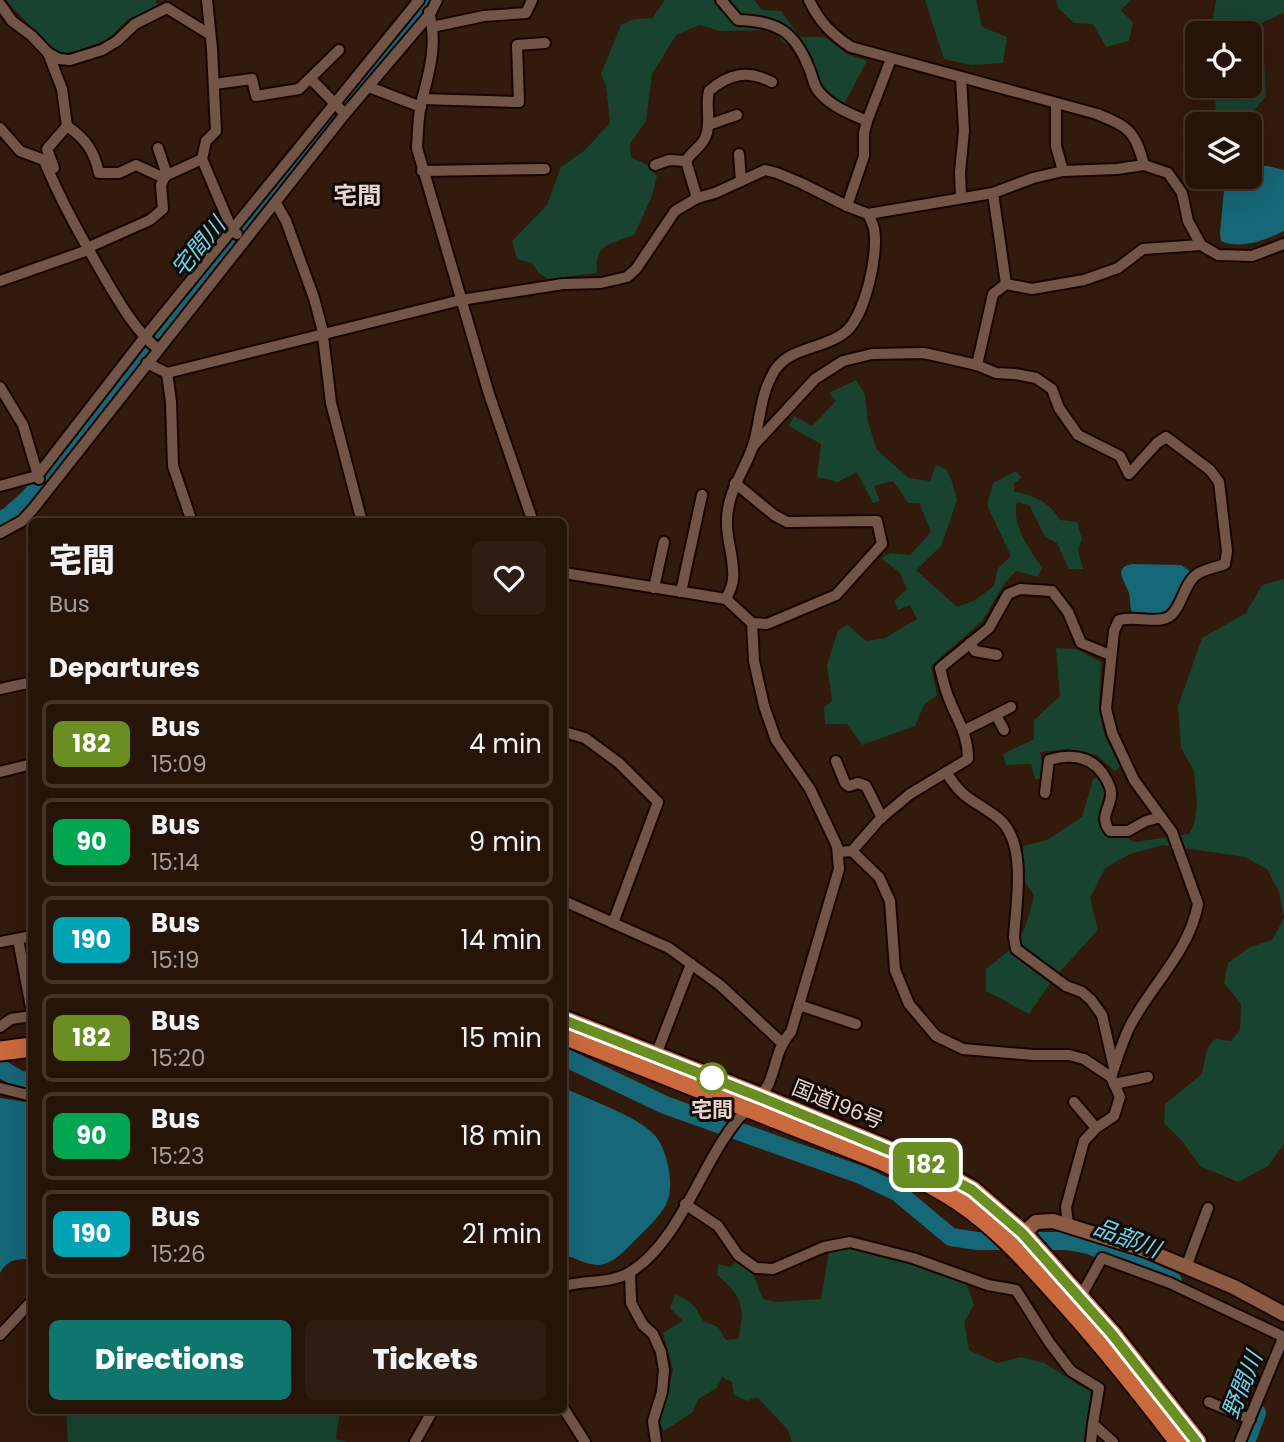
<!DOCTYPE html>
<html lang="en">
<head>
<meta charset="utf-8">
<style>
	body { margin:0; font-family:Poppins,"Noto Sans JP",sans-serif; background:#2e1d12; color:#f1f3f6; height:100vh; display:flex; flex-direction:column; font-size:26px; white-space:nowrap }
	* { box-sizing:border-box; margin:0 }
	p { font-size:23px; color:#a49e9c }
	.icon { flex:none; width:38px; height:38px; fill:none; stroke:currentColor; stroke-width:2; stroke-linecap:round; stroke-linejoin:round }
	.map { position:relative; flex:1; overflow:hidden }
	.drawer { position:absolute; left:28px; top:518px; width:539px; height:896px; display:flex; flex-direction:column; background:#261409; border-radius:10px; box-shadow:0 7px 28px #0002,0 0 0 2px #42332a }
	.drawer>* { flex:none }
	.badge { padding:0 14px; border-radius:10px; font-size:24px; line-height:46px }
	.tools { position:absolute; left:1185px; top:21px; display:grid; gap:14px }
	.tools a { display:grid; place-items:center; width:77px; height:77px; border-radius:10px; background:#261409; box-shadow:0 7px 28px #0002,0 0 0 2px #42332a; font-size:35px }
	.map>.badge { position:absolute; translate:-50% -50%; box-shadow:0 0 0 4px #fff }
	h2 { padding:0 21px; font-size:26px; line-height:63px }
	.round { display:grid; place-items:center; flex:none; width:74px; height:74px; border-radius:10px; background:#2e1d12 }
	.overview { display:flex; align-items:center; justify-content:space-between; height:119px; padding:0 21px }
	h1 { font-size:33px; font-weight:800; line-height:52px }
	.button { display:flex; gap:14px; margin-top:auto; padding:14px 21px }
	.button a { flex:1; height:80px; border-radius:10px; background:#0f766e; color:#fff; font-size:28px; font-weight:800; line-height:80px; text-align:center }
	.button a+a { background:#2e1d12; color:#f1f3f6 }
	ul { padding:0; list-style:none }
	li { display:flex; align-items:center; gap:21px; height:88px; margin:0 14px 10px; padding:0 7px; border:4px solid #42332a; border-radius:10px }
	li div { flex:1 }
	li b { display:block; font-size:26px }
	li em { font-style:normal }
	li .badge { min-width:77px; font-weight:700; text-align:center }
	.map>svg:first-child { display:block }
</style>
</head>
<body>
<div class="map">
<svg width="1284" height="1442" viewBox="0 0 1284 1442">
	<rect width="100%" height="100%" fill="#321a0c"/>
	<g fill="#17432f">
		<path d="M6,0H156L158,7L128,19L107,40L74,52L57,55Z"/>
		<path d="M665,0H754L762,10L781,11L800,37H825L847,54L867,61L844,104C817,87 815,77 802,49L783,43L774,30L720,31L700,25L676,35L652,74L646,121L630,144L631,157L647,165L657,176L652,196L634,235C611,244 594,243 597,273L548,279L539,273L532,263L517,259L512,241L547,205L561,167L585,150L610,123L606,85L601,74L621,25L634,19L652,18Z"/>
		<path d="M925,0H976L982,27L1007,37L1003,63L971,65L944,59Z"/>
		<path d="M1056,0H1131L1121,10L1133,23L1129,41L1106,47L1093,24L1074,23L1059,9Z"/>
		<path d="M1216,0H1284V13L1252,27L1264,62L1266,96L1253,112L1250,129V124H1216L1215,90L1210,86H1250V33H1210Z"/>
		<path d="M856,380L865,395L868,422L877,450L909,478L930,481L936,465L946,469L952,482L957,500L941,546L916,570L957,607L975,600L994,586L998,568L1011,556L987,505L993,483L1016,471L1022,477L1014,484V492C1034,495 1049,502 1060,520L1077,522L1082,539L1078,550L1083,569H1069L1057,543L1045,537L1029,505L1017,502C1011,526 1030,549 1042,568L1038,577L1016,571L1004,584L982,621L931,666L937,695L924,705L915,726L862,745L847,724H825L824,707L832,701L827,665L838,630L848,625L866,641L885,638L917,619L910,605L898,610L894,601L907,589L900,573L881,558L890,553L910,555L931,532L919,503H908L893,481L874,486L880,501L873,503L857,472L838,482L817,477L821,444L789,426L794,416L812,426L836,401L829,393Z"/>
		<path d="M1284,579V916L1279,892L1267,869L1245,857L1163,845L1130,854L1105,868L1090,898L1098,930L1053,979L1029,1014L986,991V969C1021,942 1024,939 1034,895L1022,878L1023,846L1047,840L1082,817L1093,779L1104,776L1114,829L1134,842L1189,834L1194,825L1197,805L1194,771L1181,748L1178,706L1202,638L1246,613L1262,585Z"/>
		<path d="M1056,648L1077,649L1101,662L1099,710L1105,737L1121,766L1115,771L1097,755L1067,749L1040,752L1045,779H1035L1031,764L1006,765L1003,754L1034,739V720L1060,696Z"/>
		<path d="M1284,918V1144L1268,1166L1238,1182L1200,1166L1183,1142L1164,1123L1165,1104L1202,1074L1207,1049L1215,1039L1231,1041L1240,1030L1241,1004L1224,983L1228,963L1250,947L1272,940Z"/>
		<path d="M849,1248L899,1260L967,1285L974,1305L964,1322L969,1350L997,1363L1021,1357L1044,1363L1091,1392L1086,1425L1091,1442H792L788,1430L757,1397L747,1401L734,1395L732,1382L722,1377L717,1388L698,1399L693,1412L664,1431L658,1420L667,1397L673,1370L663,1333L683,1321L670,1308L675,1295C691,1299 696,1307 703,1321L718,1327L726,1340L738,1339C746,1306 742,1296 717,1275L718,1264L730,1267L737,1261L753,1274L763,1299L776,1302L821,1299L829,1252Z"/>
		<path d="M66,1411H340L336,1439L348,1442H68Z"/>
	</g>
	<g fill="#166778">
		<path d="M1268,166L1284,170V231C1266,240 1241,250 1221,241L1220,233L1224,190L1244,177H1250V167Z"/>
		<path d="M1133,564L1181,565L1190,571L1167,611L1161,614L1132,612C1129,605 1131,600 1129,593C1126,582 1111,567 1133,564Z"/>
		<path d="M564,1088C588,1099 643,1118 657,1138C668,1153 675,1188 666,1205C658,1218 646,1230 634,1241C627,1249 615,1261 604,1264C591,1268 577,1258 564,1255Z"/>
		<path d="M0,1098L32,1103L31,1259C16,1259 8,1259 0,1273Z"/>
	</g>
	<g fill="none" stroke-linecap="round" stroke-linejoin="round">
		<g stroke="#166778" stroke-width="18">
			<path d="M0,520L9,516L31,496L144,349L285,182L428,0"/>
			<path d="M564,1057L665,1105L861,1175L897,1192L951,1237L977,1241H1066L1089,1245L1173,1281"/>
			<path d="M0,1068L20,1080L32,1082"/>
			<path d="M1246,1442L1257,1413"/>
		</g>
		<defs>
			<g id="street">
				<path d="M207,0L212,49L216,131L206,141L202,159L232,230L237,234"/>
				<path d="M721,0L738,20C776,21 794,30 809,68C813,77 813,86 820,93C832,107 851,114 867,121"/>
				<path d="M809,0C819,21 831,34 851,47L1097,114C1129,127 1135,131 1144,165"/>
				<path d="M0,4L12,21L32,36L48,53L59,59L70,60L102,50L117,41L135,24L167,8"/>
				<path d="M167,8L209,34"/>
				<path d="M429,12C438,45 429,72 421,104C418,118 418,133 417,148L489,394L533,522"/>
				<path d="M432,27L484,16L526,13L532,0"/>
				<path d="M48,53L62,89L67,126L47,149L54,168"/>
				<path d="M961,78L964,131L960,172L961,198"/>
				<path d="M311,79L345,114"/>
				<path d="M214,84L252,79L256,96L299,89L339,50"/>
				<path d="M369,87L421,107"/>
				<path d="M422,99L519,102L517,45L545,43"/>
				<path d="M1056,103V146L1063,171"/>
				<path d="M708,125L737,115"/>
				<path d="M67,126C86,139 94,151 99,173H119L136,165L164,178"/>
				<path d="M0,128L20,151L44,160C61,202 83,240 106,280C121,305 135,330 158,349"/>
				<path d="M158,148L167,175"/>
				<path d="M739,154L741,181"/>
				<path d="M686,161L697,198"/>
				<path d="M655,165L669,160L686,161C691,152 701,147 705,138C712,124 705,106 709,91C730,73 747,70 772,82"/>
				<path d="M422,171L545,169"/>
				<path d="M993,193L1006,284"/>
				<path d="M276,203L286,221L314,298L322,328L331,403L362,522"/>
				<path d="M847,206L864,156V133L867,121L891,59"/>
				<path d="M87,248L150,220L163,209L161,185L165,176L202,159"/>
				<path d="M0,281L88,250"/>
				<path d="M147,363L167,373L461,300L563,284L601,283L627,277L636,269L675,211L697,198L715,193L765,170L777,173L801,183L847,206L868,214L993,193L1033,178L1063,171L1117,169L1144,165L1168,173L1182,193L1188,221L1201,245L1218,255L1252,256L1284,244"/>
				<path d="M977,365L993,294L1006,284L1032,289L1084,280L1118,268L1143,249L1201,245"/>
				<path d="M167,373L171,402L173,466L192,522"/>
				<path d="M0,387L23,425L39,479"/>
				<path d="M753,446L815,379L843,361L872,354L924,353L977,365L996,373L1015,374L1036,378L1052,389L1059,408L1078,435L1120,456L1129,474L1157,443L1166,437L1210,470L1219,482L1227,551L1225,564C1217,567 1206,569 1199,573C1182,582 1182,616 1163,619C1149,622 1135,616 1119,620L1114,631L1106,709L1112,733L1134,780L1172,832L1198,904C1189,952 1152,984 1130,1026C1122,1042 1117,1060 1111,1077"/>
				<path d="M735,483L774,515L787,522L877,521L882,544L836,595L767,624L752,623"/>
				<path d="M0,486L37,476L144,338L419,0"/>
				<path d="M0,533L22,521L33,509L345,114L430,14L437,0"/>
				<path d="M564,573L726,599L752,623L754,661L764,706L776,740L810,789L837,846L839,869L791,1032C776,1048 777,1066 768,1085C761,1099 749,1107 739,1118C701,1163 681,1239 632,1271C613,1284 584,1280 564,1286"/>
				<path d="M654,588L664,542"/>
				<path d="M681,592L702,495"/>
				<path d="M726,599C729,593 733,585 733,579C735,560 726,539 727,521C727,492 744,472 753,446C761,420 759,396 775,370C790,347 824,349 844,333C865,318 879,253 874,229C873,224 870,218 868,214"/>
				<path d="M970,643L975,651L997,655"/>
				<path d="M0,689L32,682"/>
				<path d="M996,715L1004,730"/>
				<path d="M963,731L1011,707"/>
				<path d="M564,732L585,738L619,763L658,802L613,923"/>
				<path d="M836,761L845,783L849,786L858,783L866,786L882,818"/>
				<path d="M0,772L32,764"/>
				<path d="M946,772C964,801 973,799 998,818C1028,842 1016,903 1014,937L1016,949L1066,986L1082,992L1091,1000L1102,1015L1114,1068"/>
				<path d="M1045,793L1049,760C1070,754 1090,755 1103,774C1107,780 1112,788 1111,795C1110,809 1099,817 1110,831H1128L1146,821L1161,817"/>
				<path d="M852,851L880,819L910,794L968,759C968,734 958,722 950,701C945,691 943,679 940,668L989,628L1008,594L1020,589L1052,591L1068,612L1081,643L1110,655"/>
				<path d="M838,852L852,851L879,877L890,901L895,970L909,1004L936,1036L963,1049L1033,1055H1069L1084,1059L1111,1077L1120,1097L1114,1116L1096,1128L1084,1141L1066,1207L1068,1225"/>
				<path d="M564,901L669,948L720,985L781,1042"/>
				<path d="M18,939L32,1013"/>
				<path d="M0,942L32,936"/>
				<path d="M799,1005L856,1024"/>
				<path d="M0,1027L11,1019L32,1016"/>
				<path d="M654,1060L691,964"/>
				<path d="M1114,1084L1148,1077"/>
				<path d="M0,1088L32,1096"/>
				<path d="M1074,1102L1096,1128"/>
				<path d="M685,1204L718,1226L738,1255L756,1268L773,1269L824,1247L850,1242L913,1258L988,1285L1016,1290L1049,1342L1071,1371L1099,1388L1093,1424L1113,1442"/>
				<path d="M1186,1267L1208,1208"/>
				<path d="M630,1273L631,1303L643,1325L653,1334L661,1352L664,1370L662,1392L653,1421L656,1442"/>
				<path d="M1080,1298L1102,1258L1170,1283L1284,1337"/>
				<path d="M0,1335L32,1301"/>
				<path d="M1209,1402L1250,1419"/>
				<path d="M564,1409L585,1442"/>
				<path d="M415,1442L433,1410"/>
				<path d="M1091,1442L1093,1424"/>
				<path d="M1240,1442L1284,1336"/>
			</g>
			<path id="secondary" d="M1017,1239L1036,1222L1053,1221L1146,1250L1234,1287L1284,1314"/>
			<g id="highway">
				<path d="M564,1020L760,1097L930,1167L972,1190L1022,1233L1111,1333L1197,1442"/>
				<path d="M564,1035L883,1161C910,1173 935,1185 959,1201C995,1225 1024,1257 1053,1289C1098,1338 1139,1389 1179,1442"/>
				<path d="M0,1051L32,1047"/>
			</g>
		</defs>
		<use href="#street" stroke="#180400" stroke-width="14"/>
		<use href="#secondary" stroke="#180400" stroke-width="18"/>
		<use href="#highway" stroke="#180400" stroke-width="23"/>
		<use href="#street" stroke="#725547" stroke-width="10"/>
		<use href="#secondary" stroke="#8c5b44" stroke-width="14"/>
		<use href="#highway" stroke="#c9693d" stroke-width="19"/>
	</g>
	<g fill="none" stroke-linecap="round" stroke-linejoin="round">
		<defs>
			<path id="line" d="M564,1020L760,1097L930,1167L972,1190L1022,1233L1111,1333L1197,1442"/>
		</defs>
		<use href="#line" stroke="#fff" stroke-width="16"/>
		<use href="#line" stroke="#6b8e23" stroke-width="10"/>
	</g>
	<circle fill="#fff" stroke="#6b8e23" stroke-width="3.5" cx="712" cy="1078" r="14"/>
	<g text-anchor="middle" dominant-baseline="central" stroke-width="6" stroke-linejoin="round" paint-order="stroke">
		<g font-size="21" fill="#e6d5cc" stroke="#120804">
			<text transform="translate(838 1104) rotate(22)">国道196号</text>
		</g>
		<g font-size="21" font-weight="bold" fill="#e6d5cc" stroke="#120804">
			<text x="712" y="1109">宅間</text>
		</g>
		<g font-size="23" font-style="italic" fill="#66d5f0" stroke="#120804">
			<text transform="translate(198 247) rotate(-50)">宅間川</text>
			<text transform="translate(1127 1238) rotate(21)">品部川</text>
			<text transform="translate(1242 1385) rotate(-68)">野間川</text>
		</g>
		<g font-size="24" font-weight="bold" fill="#e6d5cc" stroke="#120804">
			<text x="357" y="195">宅間</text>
		</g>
	</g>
</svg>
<div class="tools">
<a><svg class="icon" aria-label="locate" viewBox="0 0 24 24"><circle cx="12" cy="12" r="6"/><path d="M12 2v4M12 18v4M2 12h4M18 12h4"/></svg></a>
<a><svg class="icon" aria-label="layers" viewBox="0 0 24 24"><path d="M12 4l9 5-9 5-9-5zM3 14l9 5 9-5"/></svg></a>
</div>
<b class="badge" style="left:926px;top:1165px;background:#6b8e23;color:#fff">182</b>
<section class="drawer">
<div class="overview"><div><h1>宅間</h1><p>Bus</p></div><a class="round"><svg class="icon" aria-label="heart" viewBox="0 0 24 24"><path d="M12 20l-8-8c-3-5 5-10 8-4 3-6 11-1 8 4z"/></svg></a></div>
<h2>Departures</h2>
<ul>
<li><span class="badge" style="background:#6b8e23;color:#fff">182</span><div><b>Bus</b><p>15:09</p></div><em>4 min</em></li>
<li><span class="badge" style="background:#00a651;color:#fff">90</span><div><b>Bus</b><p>15:14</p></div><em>9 min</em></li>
<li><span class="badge" style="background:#00a3b4;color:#fff">190</span><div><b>Bus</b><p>15:19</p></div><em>14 min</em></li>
<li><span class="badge" style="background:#6b8e23;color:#fff">182</span><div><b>Bus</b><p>15:20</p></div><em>15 min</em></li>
<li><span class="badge" style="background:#00a651;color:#fff">90</span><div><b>Bus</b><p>15:23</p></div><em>18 min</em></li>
<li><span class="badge" style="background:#00a3b4;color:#fff">190</span><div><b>Bus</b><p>15:26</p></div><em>21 min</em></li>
</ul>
<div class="button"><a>Directions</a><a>Tickets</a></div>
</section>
</div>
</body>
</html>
